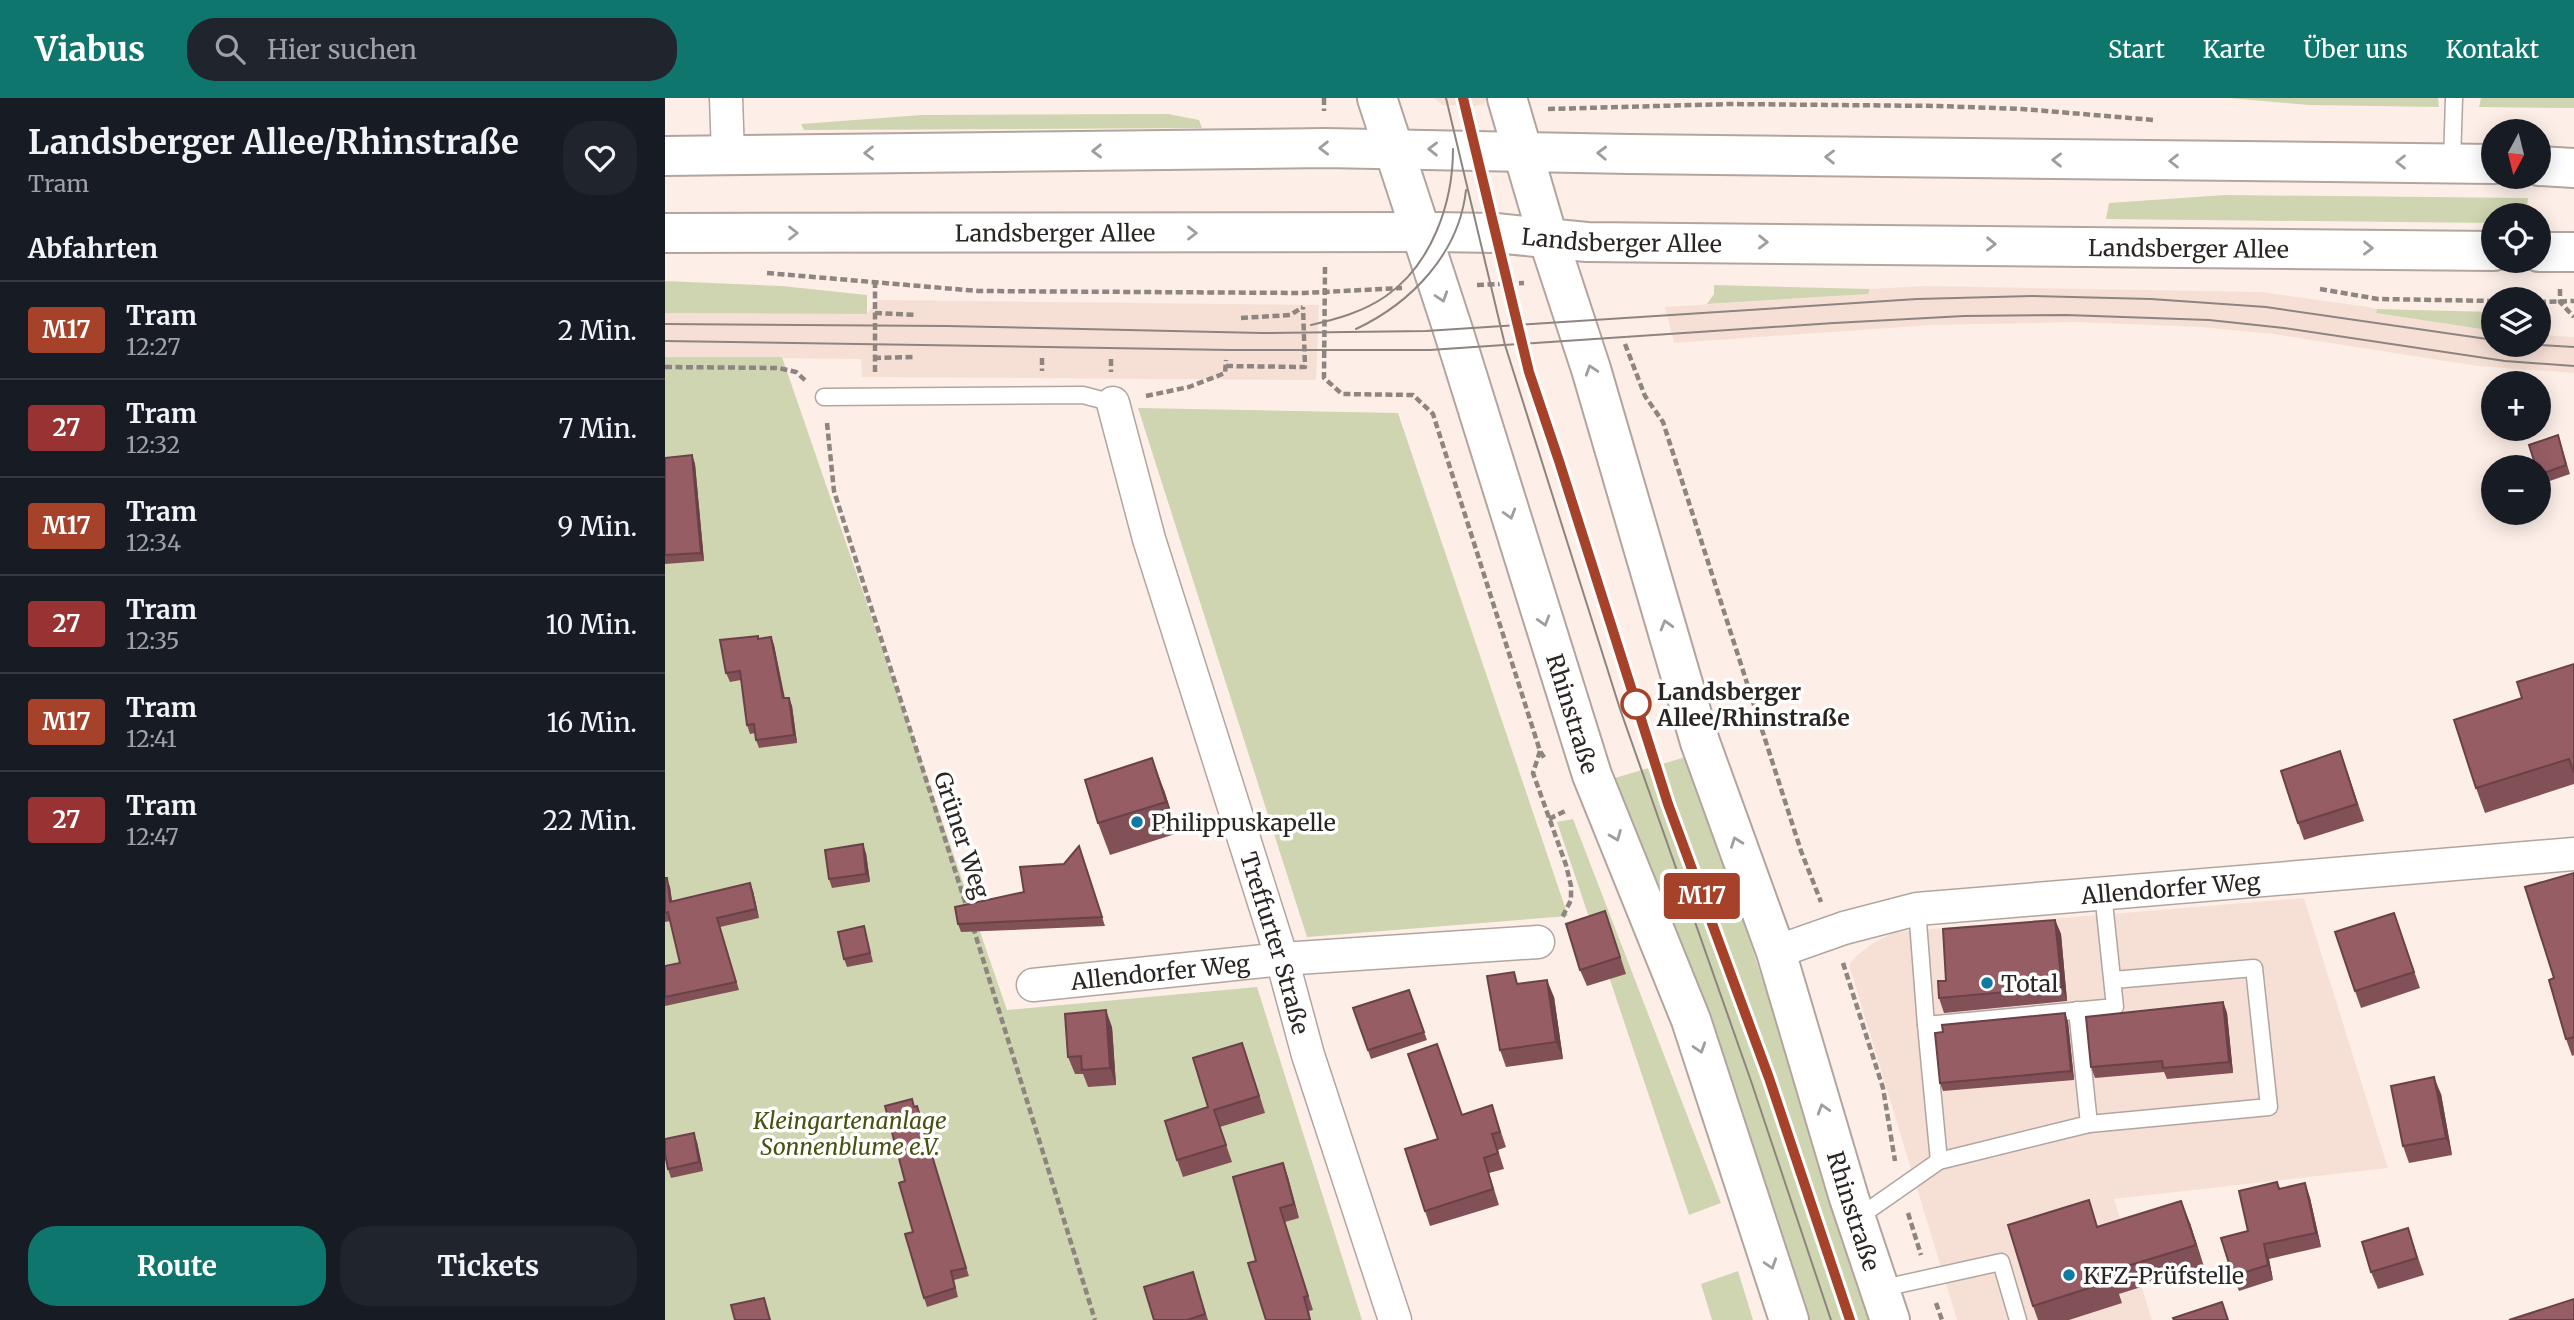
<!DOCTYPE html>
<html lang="de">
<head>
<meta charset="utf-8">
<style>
	body { margin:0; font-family:Merriweather,serif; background:#20242c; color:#f1f3f6; height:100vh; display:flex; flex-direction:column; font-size:26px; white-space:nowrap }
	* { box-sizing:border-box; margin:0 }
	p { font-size:23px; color:#9ea1a6 }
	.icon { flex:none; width:38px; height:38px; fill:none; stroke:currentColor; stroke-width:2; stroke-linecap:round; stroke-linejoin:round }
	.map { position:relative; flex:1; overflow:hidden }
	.drawer { display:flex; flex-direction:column; background:#171b24; width:665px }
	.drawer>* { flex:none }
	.badge { padding:0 14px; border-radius:5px; font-size:24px; line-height:46px }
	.needle { width:46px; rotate:187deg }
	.buttons { position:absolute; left:1816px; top:21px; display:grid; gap:14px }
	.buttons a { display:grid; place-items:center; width:70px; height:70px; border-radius:50%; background:#171b24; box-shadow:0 4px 18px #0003; font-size:35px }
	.map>.badge { position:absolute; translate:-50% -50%; box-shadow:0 0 0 4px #fff }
	h2 { padding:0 28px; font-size:26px; line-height:63px }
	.round { display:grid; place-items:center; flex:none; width:74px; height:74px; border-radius:28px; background:#20242c }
	.summary { display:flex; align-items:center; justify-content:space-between; height:119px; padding:0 28px }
	h1 { font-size:33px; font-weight:700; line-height:52px }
	.primary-button { display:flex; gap:14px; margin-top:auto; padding:14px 28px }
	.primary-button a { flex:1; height:80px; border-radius:28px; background:#0f766e; color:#fff; font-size:28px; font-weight:700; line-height:80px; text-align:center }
	.primary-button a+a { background:#20242c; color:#f1f3f6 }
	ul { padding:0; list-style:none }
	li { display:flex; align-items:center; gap:21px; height:98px; padding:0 28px; border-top:2px solid #363941 }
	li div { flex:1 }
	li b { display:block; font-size:26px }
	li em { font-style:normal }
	li .badge { min-width:77px; font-weight:700; text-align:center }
	header { display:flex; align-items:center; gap:42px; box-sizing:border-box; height:98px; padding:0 35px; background:#0f766e; color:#fff }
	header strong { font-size:33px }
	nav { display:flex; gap:38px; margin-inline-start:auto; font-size:24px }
	.search { width:490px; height:63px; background:#20242c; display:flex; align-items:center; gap:18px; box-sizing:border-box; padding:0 24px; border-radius:28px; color:#9ea1a6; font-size:26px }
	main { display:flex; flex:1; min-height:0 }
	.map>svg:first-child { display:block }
</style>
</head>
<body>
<header>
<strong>Viabus</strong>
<div class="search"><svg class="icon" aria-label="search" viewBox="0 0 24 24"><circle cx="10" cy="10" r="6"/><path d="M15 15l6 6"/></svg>Hier suchen</div>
<nav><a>Start</a><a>Karte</a><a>Über uns</a><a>Kontakt</a></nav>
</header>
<main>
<section class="drawer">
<div class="summary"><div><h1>Landsberger Allee/Rhinstraße</h1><p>Tram</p></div><a class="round"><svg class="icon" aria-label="heart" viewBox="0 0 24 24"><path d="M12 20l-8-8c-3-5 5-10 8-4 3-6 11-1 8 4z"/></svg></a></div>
<h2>Abfahrten</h2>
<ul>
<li><span class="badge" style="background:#a6422a;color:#fff">M17</span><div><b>Tram</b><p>12:27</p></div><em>2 Min.</em></li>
<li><span class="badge" style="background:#933;color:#fff">27</span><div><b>Tram</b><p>12:32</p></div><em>7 Min.</em></li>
<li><span class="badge" style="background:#a6422a;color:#fff">M17</span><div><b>Tram</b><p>12:34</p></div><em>9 Min.</em></li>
<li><span class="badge" style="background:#933;color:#fff">27</span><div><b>Tram</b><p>12:35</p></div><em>10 Min.</em></li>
<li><span class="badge" style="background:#a6422a;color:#fff">M17</span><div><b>Tram</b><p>12:41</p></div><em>16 Min.</em></li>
<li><span class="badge" style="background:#933;color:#fff">27</span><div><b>Tram</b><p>12:47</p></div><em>22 Min.</em></li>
</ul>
<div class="primary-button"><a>Route</a><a>Tickets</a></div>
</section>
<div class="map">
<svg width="1909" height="1222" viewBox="0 0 1909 1222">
	<rect width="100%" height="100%" fill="#fdefe8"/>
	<g fill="#f6e0d6">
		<path d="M769,0H823L819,6L810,8L778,7Z"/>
		<path d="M1259,188L1596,194L1704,209L1712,211L1711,215L1829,233V247H1874V237L1909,239V275L1812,268L1609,236L1535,229L1411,224L1267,227L1009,245L1000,209L1203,196L1205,191Z"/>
		<path d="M212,202L654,207L651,282L197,279L196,261L0,259V215L202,216Z"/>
		<path d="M1639,800L1723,1070L1449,1101L1487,1222H1292L1184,867L1191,858L1208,845L1230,834Z"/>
	</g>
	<g fill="#cfd5b0">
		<path d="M1564,0H1773L1774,9L1644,7Z"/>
		<path d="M1816,0H1909V10L1814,9Z"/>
		<path d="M503,16L534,22L537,30L139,32L136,26L257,17Z"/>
		<path d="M1560,97L1862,100H1863L1861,117H1829V125L1441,121L1444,105Z"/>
		<path d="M0,183L117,188L202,197V216L0,215Z"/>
		<path d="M1049,187L1205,191L1203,196L1042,206L1049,196Z"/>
		<path d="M1712,211L1829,214V233L1711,215Z"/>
		<path d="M0,259H117L342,912L592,889L697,1222H0Z"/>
		<path d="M473,310L733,315L903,818L642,839Z"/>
		<path d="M1024,658L1209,1222H1143L1092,1065L950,680Z"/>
		<path d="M908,721L1056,1105L1024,1117L892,724Z"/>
		<path d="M1073,1173L1088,1222H1047L1036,1186Z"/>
	</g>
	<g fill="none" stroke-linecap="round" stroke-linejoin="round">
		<defs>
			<g id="lane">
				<path d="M1787,65L1789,0"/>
				<path d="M159,299L418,297L448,305"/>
				<path d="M1252,811L1261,927L1450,909L1438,795"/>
				<path d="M1412,912L1424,1026"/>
				<path d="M1261,927L1274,1063"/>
				<path d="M1191,1121L1274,1063L1424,1026L1604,1009L1589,870L1448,882"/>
				<path d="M1214,1191L1336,1164L1353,1222"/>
			</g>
			<g id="street">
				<path d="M61,0L63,56"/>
				<path id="s1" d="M448,305L484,441L617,861L643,957L730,1222"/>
				<path id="s2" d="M1111,854L1179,830L1252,811L1909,756"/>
				<path id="s3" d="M368,887L617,861L873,844"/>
			</g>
			<g id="secondary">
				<path id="s4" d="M712,0L788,232L927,677L1026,922L1124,1222"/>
				<path id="s5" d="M842,0L883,140L926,271L1035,644L1111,854L1184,1100L1225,1222"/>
			</g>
			<g id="primary">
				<path d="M0,58L660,50L965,56L1829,66"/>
				<path d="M1874,68L1909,70"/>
				<path id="s6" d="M0,135L771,134L830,135L922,144L1829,153"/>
				<path d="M1874,154H1909"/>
			</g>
		</defs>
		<use href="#lane" stroke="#b2a59f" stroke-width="19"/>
		<use href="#street" stroke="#b2a59f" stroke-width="35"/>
		<use href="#secondary" stroke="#b2a59f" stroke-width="42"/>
		<use href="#primary" stroke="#b2a59f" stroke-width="42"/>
		<g stroke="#8e8580" stroke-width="4.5" stroke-dasharray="7 3.5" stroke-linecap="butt">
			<path d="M659,0V13"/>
			<path d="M883,11L1065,6L1274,8L1357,11L1489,22"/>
			<path d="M660,169L659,280L677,296L748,297L768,316L875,653L880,661"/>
			<path d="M102,175L313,193L638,195L737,190"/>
			<path d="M812,187L859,185"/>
			<path d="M1655,191L1713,201L1829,203"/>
			<path d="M1895,191V204L1909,219"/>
			<path d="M1874,204L1909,203"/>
			<path d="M210,215L252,217"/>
			<path d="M576,220L625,217L638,209"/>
			<path d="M960,246L980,298L998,324L1136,753L1156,804"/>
			<path d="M209,260L249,259"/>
			<path d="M377,260V273"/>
			<path d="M446,261V274"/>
			<path d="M561,268L640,269L638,209"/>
			<path d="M0,269L113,270L131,274L141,283"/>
			<path d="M210,274V184"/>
			<path d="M481,298L524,289L560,275L561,262"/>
			<path d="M162,325L169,393L302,810"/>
			<path d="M875,653L868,675L901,767L906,788V802L897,820"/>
			<path d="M884,721L902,712"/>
			<path d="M308,829L430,1222"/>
			<path d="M1178,865L1218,990L1230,1063"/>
			<path d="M1243,1115L1256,1157"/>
			<path d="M1271,1205L1277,1222"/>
		</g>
		<use href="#lane" stroke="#fff" stroke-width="16"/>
		<use href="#street" stroke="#fff" stroke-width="32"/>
		<use href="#secondary" stroke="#fff" stroke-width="38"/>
		<use href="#primary" stroke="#fff" stroke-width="38"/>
		<g stroke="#8d847f" stroke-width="2">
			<path d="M781,0L840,247L955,611L1086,983L1166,1222"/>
			<path d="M798,0L864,274L894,363L1003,706L1103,980L1185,1222"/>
			<path d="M0,226L282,228L597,235L761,233L1252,201L1367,198L1486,201L1601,209L1829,242"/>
			<path d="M646,227C672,221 698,214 721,198C767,166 788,105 788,51"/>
			<path d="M691,231C746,205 794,156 801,92"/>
			<path d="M0,243L565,252H765L1169,225L1299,218L1401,217L1544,222L1619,230L1840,263L1909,268"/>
			<path d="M1873,247L1909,249"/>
		</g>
	</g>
	<g fill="#825057">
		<path d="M1893,337L1905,376L1876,386L1874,380V369Z"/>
		<path d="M27,357L30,366L39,463L0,466V360Z"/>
		<path d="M106,539L109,547L120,600H124L127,608L132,645L94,650L91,642L90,635L85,636L82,627L76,582L65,584L61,575L94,541Z"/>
		<path d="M1909,566V686L1820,715L1811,690L1857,600Z"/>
		<path d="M1681,670L1699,723L1639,742L1633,725Z"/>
		<path d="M499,692L513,735L445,757L433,725Z"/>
		<path d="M414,748L440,828L296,834L293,826L359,794L399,766Z"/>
		<path d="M201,755L205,784L167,790L164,781Z"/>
		<path d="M1909,775V957L1907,958L1901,941L1889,880Z"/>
		<path d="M0,780L5,789L7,803L88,793L94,820L55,829L74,892L0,908V868L15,865L5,823L0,824Z"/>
		<path d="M1729,815L1755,890L1696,910L1690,893Z"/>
		<path d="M1390,822L1396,836L1402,903L1279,915L1274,900L1281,883Z"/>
		<path d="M199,828L208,864L182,869L179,861Z"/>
		<path d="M946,830L961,876L922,888L915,872Z"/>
		<path d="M854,886L889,899L898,961L841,969L835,952Z"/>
		<path d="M744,892L762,942L706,961L688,910Z"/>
		<path d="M1558,904L1562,915L1568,975L1502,981L1499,974L1430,980L1426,969Z"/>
		<path d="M1400,915L1403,924L1409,982L1278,993L1275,985Z"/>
		<path d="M447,929L451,987L423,989L418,976H410L403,959Z"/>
		<path d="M577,945L600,1015L555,1029L567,1064L518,1079L512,1062L543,1009Z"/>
		<path d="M1776,996L1787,1057L1744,1065L1738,1048Z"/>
		<path d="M247,1001L304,1178L289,1182L293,1199L262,1209L259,1200L240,1083Z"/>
		<path d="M827,1007L841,1049L833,1052L839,1071L824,1075L834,1107L765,1128L760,1113L797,1017Z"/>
		<path d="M32,1044L38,1073L6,1080L3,1071Z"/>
		<path d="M618,1065L634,1120L620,1124L648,1212L644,1213L646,1222H601L591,1163Z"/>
		<path d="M1612,1084L1615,1091L1640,1085L1645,1100L1656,1149L1604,1161L1608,1182L1574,1193L1568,1178L1583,1133Z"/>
		<path d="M1525,1125L1539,1169L1454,1196L1457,1205L1404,1222H1373L1368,1208L1433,1129Z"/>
		<path d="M1743,1130L1759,1177L1713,1191L1706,1174Z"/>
		<path d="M528,1174L543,1222H489Z"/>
	</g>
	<g fill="#6a4147">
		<path d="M27,357L30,366L39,463L36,455Z"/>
		<path d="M106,539L109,547L121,609L118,600Z"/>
		<path d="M124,600L127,608L132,645L129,637Z"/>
		<path d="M487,660L499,692L513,735L501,704Z"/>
		<path d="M198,746L201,755L205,784L201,776Z"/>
		<path d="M2,780L5,789L8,812L5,804Z"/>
		<path d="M85,785L88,793L94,820L91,811Z"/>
		<path d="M1390,822L1396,836L1402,903L1397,889Z"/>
		<path d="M882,882L889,899L898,961L891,944Z"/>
		<path d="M1558,904L1562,915L1568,975L1564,964Z"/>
		<path d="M441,912L447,929L451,987L445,970Z"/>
		<path d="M1400,915L1403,924L1409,982L1406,973Z"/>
		<path d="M577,945L583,962L600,1015L594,998Z"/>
		<path d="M1769,979L1776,996L1787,1057L1781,1040Z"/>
		<path d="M29,1035L32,1044L38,1073L34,1064Z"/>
		<path d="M618,1065L623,1079L634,1120L629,1106Z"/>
		<path d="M1640,1085L1645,1100L1656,1149L1651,1135Z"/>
		<path d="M1516,1103L1525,1125L1539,1169L1531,1147Z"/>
		<path d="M1599,1146L1604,1161L1608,1182L1603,1167Z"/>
	</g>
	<g fill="#975d65" stroke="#6a4147" stroke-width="2">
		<path d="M1893,337L1901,367L1874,377V369H1871L1864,347Z"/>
		<path d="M27,357L36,455L0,457V360Z"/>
		<path d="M93,538V541L106,539L118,600H124L129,637L91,642L89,626L82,627L75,573L61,575L55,542Z"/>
		<path d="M1909,566V675L1904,661L1811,690L1789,622L1857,600L1852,584Z"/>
		<path d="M1675,653L1692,706L1633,725L1616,673Z"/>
		<path d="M487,660L501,704L433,725L420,682Z"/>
		<path d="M198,746L201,776L164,781L160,752Z"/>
		<path d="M414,748L437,819L293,826L290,809L359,794L355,769L399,766Z"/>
		<path d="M1909,775V939L1901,941L1884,882L1889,880L1860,789Z"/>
		<path d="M0,780H2L5,804L85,785L91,811L52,820L71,884L0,899V868L15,865L3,814L0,815Z"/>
		<path d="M940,813L955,859L915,872L901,826Z"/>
		<path d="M1729,815L1749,874L1690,893L1670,834Z"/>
		<path d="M1390,822L1397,889L1274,900L1273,883H1281L1278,831Z"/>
		<path d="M199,828L205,855L179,861L173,834Z"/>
		<path d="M849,874L852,886L882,882L891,944L835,952L822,878Z"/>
		<path d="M744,892L759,934L703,952L688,910Z"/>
		<path d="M1558,904L1564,964L1498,970L1497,963L1426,969L1421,919Z"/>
		<path d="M441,912L445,970L417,972L416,958L403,959L400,916Z"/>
		<path d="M1400,915L1406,973L1275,985L1270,935L1278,934L1277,927Z"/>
		<path d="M577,945L594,998L549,1012L561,1047L512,1062L500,1023L543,1009L528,960Z"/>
		<path d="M772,946L797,1017L827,1007L835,1034L827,1036L833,1055L819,1060L828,1091L760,1113L740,1051L773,1041L743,956Z"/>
		<path d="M1769,979L1781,1040L1738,1048L1726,988Z"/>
		<path d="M247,1001L249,1009L252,1008L301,1170L286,1173L290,1190L259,1200L240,1136L248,1134L234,1085L240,1083L220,1008Z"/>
		<path d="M29,1035L34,1064L3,1071L0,1056V1041Z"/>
		<path d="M618,1065L629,1106L615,1110L643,1198L639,1199L645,1222H601L583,1165L591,1163L568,1079Z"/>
		<path d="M1612,1084L1614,1091L1640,1085L1651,1135L1599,1146L1603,1167L1568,1178L1556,1140L1583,1133L1574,1093Z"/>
		<path d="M1424,1102L1432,1129L1516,1103L1531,1147L1446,1173L1449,1182L1368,1208L1343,1127Z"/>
		<path d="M1743,1130L1752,1160L1706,1174L1697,1144Z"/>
		<path d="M528,1174L540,1216L522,1222H489L479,1189Z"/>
		<path d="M99,1200L105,1222H70L66,1207Z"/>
		<path d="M1909,1201V1222H1844Z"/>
		<path d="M1557,1204L1563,1222H1509L1508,1220Z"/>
	</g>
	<defs><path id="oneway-chevron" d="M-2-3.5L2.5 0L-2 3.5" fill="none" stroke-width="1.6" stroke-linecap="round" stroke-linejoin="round" transform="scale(1.75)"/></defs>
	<g stroke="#a09d9c">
		<use href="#oneway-chevron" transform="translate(659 50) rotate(179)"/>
		<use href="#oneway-chevron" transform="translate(768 51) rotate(-179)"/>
		<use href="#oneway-chevron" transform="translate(432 53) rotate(179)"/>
		<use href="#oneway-chevron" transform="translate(204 55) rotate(179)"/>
		<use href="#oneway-chevron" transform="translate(937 55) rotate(-178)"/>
		<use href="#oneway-chevron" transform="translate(1165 59) rotate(-179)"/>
		<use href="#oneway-chevron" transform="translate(1392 62) rotate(-179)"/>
		<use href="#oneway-chevron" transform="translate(1509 63) rotate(-180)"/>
		<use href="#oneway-chevron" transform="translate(1736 64) rotate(-180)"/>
		<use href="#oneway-chevron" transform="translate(128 135)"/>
		<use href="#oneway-chevron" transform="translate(527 135)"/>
		<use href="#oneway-chevron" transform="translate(1098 144) rotate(1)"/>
		<use href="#oneway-chevron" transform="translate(1326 146) rotate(1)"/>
		<use href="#oneway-chevron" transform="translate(1703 150) rotate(1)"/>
		<use href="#oneway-chevron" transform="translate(777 199) rotate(72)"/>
		<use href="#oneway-chevron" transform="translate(926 272) rotate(-108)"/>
		<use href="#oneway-chevron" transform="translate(845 416) rotate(73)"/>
		<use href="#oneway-chevron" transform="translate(879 523) rotate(73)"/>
		<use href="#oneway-chevron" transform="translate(1001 527) rotate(-106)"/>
		<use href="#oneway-chevron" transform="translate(951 738) rotate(68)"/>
		<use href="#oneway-chevron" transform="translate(1071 744) rotate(-110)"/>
		<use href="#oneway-chevron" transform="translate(1035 950) rotate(72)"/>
		<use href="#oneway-chevron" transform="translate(1158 1011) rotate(-107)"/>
		<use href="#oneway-chevron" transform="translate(1106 1166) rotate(72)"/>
	</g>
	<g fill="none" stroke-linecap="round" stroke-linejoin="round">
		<defs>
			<path id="line" d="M798,0L864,274L894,363L1003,706L1104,980L1185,1222"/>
		</defs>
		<use href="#line" stroke="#fff" stroke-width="16"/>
		<use href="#line" stroke="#a6422a" stroke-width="10"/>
	</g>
	<circle fill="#fff" stroke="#a6422a" stroke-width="3.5" cx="971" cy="606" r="14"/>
	<g fill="#0f7ba5" stroke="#fff" stroke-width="2.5">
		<circle cx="472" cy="724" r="7"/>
		<circle cx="1322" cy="885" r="7"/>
		<circle cx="1404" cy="1177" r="7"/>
	</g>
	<g text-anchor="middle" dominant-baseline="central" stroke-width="7" stroke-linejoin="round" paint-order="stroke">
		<g font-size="23" fill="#2b2623" stroke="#fff">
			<text stroke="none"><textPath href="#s6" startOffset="390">Landsberger Allee</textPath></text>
			<text stroke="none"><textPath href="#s6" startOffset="957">Landsberger Allee</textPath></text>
			<text stroke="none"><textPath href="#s6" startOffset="1524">Landsberger Allee</textPath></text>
			<text stroke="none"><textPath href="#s4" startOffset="646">Rhinstraße</textPath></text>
			<text transform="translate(297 737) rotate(72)">Grüner Weg</text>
			<text stroke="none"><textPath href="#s2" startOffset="402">Allendorfer Weg</textPath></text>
			<text stroke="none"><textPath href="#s1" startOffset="564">Treffurter Straße</textPath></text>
			<text stroke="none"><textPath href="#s3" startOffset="128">Allendorfer Weg</textPath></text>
			<text stroke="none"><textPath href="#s5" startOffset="1166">Rhinstraße</textPath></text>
		</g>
		<g font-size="23" font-weight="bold" fill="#2b2623" stroke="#fff" text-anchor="start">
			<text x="992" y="593">Landsberger<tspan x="992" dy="26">Allee/Rhinstraße</tspan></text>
		</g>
		<g font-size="23" fill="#2b2623" stroke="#fff" text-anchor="start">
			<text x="486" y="724">Philippuskapelle</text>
			<text x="1336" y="885">Total</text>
			<text x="1418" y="1177">KFZ-Prüfstelle</text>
		</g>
		<g font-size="23" font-style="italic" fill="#495010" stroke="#fff">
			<text x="185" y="1022">Kleingartenanlage<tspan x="185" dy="26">Sonnenblume e.V.</tspan></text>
		</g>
	</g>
</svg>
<div class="buttons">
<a><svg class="needle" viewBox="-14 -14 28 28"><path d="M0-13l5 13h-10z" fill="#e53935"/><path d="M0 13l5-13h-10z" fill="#9ea1a6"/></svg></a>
<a><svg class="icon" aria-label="locate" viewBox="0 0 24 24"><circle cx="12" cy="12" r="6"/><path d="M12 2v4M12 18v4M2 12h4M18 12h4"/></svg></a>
<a><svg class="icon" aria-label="layers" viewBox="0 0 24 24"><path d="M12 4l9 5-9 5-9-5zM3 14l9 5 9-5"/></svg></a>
<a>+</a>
<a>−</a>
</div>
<b class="badge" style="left:1037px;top:798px;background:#a6422a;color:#fff">M17</b>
</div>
</main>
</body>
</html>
